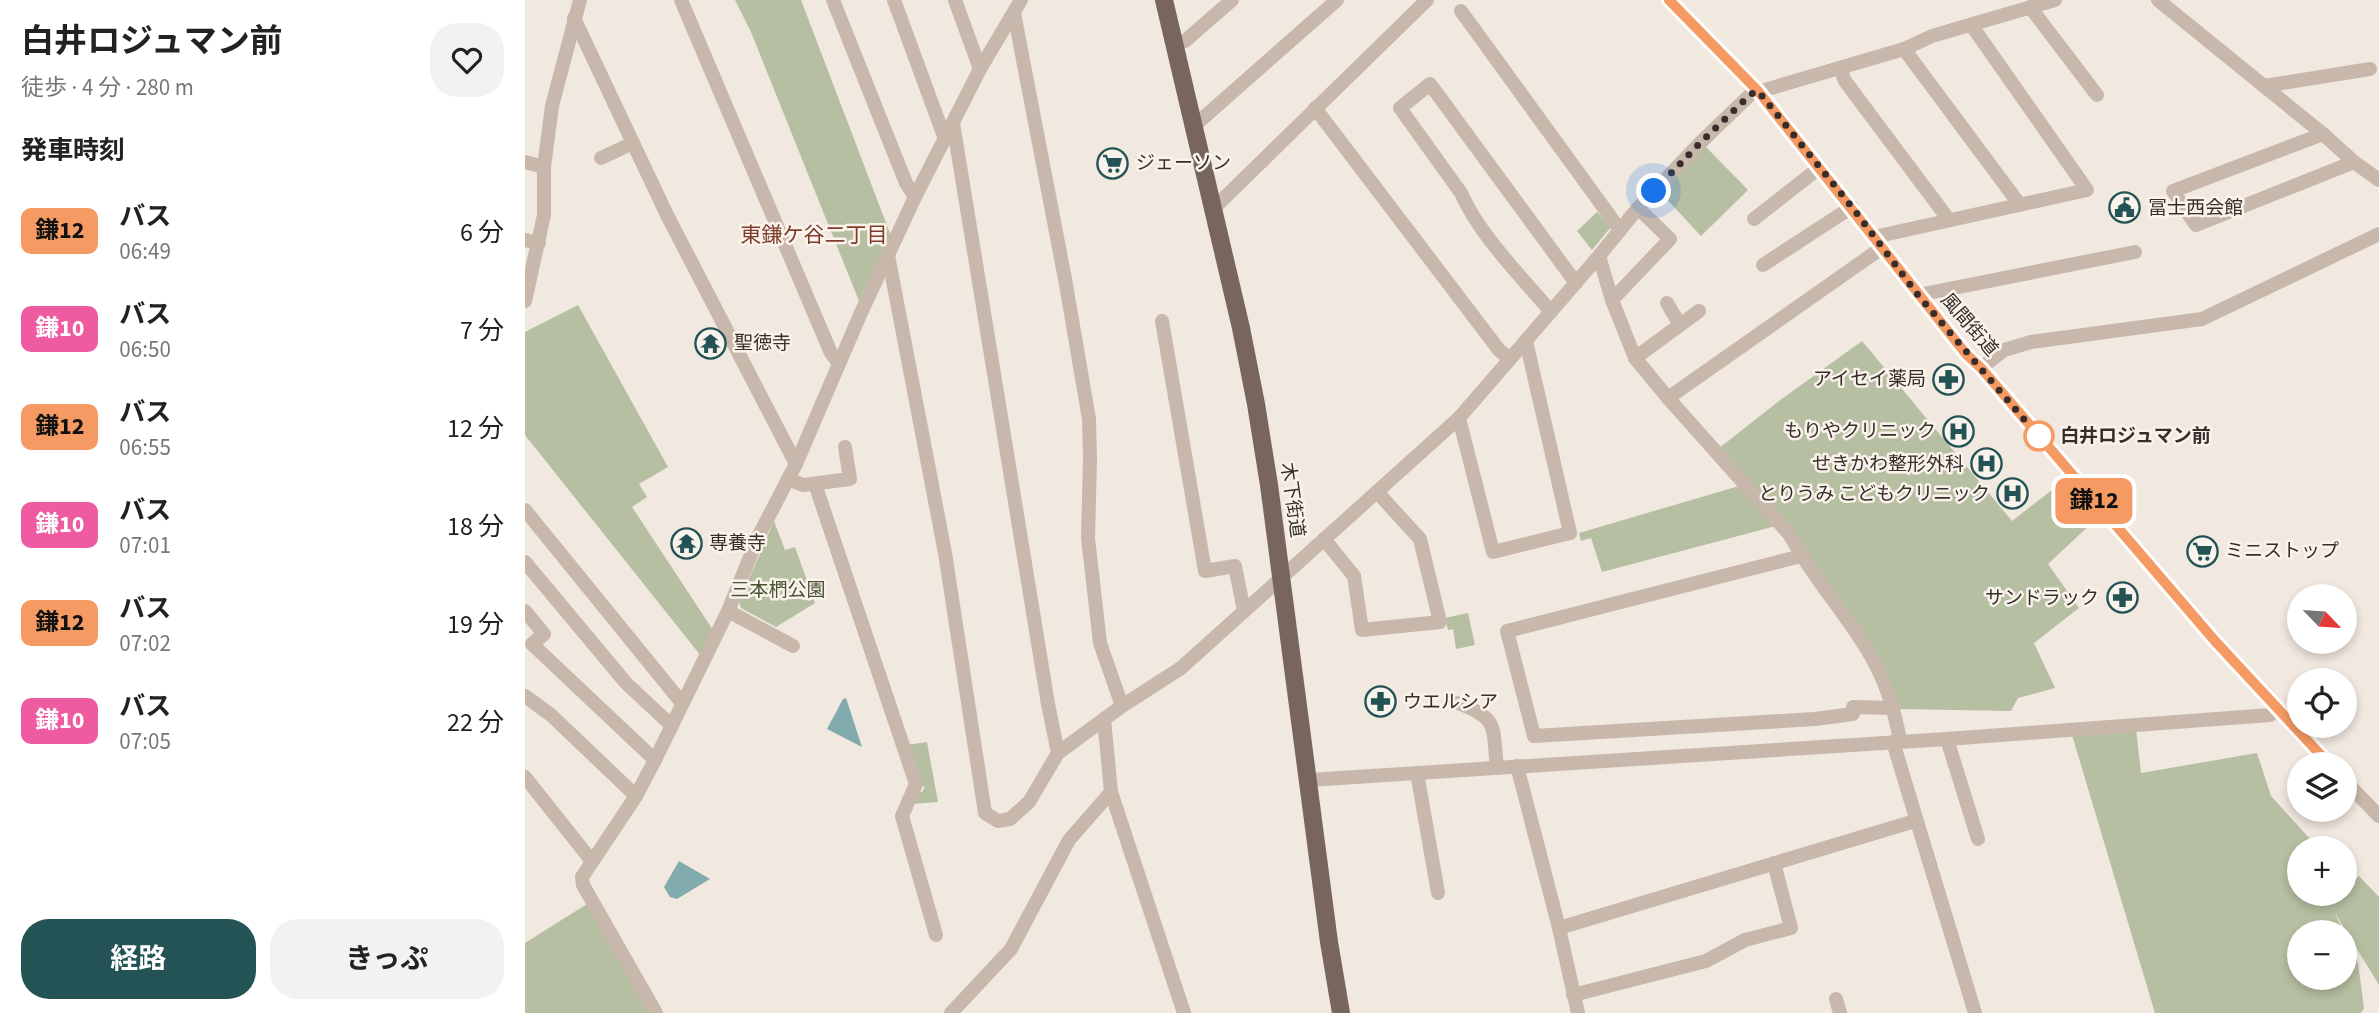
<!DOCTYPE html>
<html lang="ja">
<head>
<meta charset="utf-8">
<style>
	body { margin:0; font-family:"Source Sans 3","Noto Sans JP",sans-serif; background:#f2f2f2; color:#222; height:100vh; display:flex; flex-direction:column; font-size:26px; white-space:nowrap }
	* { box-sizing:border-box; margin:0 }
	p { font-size:23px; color:#767676 }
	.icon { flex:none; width:38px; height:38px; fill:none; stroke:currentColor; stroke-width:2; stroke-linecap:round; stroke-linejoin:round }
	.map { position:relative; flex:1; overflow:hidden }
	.drawer { display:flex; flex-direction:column; background:#fff; width:525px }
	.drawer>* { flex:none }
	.badge { padding:0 14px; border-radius:10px; font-size:24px; line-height:46px }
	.needle { width:46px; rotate:115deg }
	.controls { position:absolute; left:1762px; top:584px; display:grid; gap:14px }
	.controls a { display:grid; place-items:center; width:70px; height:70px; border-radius:50%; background:#fff; box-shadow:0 4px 10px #0003; font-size:35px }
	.you { position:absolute; width:35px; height:35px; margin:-18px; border:5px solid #fff; border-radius:50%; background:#1a73e8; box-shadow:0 0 0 10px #1a73e833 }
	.map>.badge { position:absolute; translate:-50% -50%; box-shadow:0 0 0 4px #fff }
	h2 { padding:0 21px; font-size:26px; line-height:63px }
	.round { display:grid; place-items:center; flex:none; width:74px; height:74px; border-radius:28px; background:#f2f2f2 }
	.headline { display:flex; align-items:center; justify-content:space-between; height:119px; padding:0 21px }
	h1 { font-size:33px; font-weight:700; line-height:52px }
	.cta { display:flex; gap:14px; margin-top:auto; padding:14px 21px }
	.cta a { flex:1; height:80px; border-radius:28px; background:#235355; color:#fff; font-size:28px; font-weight:700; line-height:80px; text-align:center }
	.cta a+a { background:#f2f2f2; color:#222 }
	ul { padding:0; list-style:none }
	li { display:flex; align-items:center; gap:21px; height:98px; padding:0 21px }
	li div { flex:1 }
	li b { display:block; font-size:26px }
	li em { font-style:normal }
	li .badge { min-width:77px; font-weight:700; text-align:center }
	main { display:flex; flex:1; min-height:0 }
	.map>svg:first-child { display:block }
</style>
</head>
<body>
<main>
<section class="drawer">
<div class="headline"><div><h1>白井ロジュマン前</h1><p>徒歩 · 4 分 · 280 m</p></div><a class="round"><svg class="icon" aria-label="heart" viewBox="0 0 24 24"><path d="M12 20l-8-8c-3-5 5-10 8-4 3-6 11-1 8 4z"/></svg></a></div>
<h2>発車時刻</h2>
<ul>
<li><span class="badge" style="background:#f69a63;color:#111">鎌12</span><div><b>バス</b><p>06:49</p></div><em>6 分</em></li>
<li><span class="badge" style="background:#ef5ba1;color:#fff">鎌10</span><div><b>バス</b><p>06:50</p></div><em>7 分</em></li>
<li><span class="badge" style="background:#f69a63;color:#111">鎌12</span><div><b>バス</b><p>06:55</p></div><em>12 分</em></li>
<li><span class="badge" style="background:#ef5ba1;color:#fff">鎌10</span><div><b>バス</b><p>07:01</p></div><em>18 分</em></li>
<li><span class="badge" style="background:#f69a63;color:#111">鎌12</span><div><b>バス</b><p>07:02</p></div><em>19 分</em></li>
<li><span class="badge" style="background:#ef5ba1;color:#fff">鎌10</span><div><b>バス</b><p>07:05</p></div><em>22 分</em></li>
</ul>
<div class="cta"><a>経路</a><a>きっぷ</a></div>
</section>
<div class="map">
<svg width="1854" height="1013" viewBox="0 0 1854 1013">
	<rect width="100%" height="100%" fill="#f1e8e0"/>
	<g fill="#b6bfa1">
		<path d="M210,0H276L366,236L334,301L226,32Z"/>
		<path d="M1178,144L1223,190L1176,236L1135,192Z"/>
		<path d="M1072,212L1086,227L1067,250L1052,231Z"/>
		<path d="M53,305L143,467L114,484L122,497L107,507L188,630L176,656L0,435V332Z"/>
		<path d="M1337,341L1487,521L1537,482L1571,519L1523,564L1554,608L1509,643L1530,688L1493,698L1486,711L1375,709L1351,656L1193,449L1254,401Z"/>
		<path d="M1214,486L1251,526L1077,572L1066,538L1056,541L1054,533Z"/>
		<path d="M249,521L260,550L270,547L290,603L251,627L216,608L214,602Z"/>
		<path d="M943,613L950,645L931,649L928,629L923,630L920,618Z"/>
		<path d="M1611,729L1616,773L1732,753L1746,796L1794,849H1774V894H1820V876L1826,883L1834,876L1854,897V985L1810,913L1819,933H1774V978H1820V935L1833,963L1839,1008L1836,1013H1630L1547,735Z"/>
		<path d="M402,742L413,802L387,804L393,791L397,792L400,787L395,785L382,745Z"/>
		<path d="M62,904L125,1013H0V943Z"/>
	</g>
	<g fill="#81abac">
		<path d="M321,698L337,747L302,729L318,699Z"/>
		<path d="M154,861L185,879L152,899L145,897L139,887Z"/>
	</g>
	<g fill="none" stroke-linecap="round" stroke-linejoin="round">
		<g stroke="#c8b8ac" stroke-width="14">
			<path d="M156,0L306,353L314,364"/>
			<path d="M308,0L381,183L390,197"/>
			<path d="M369,0L420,139"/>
			<path d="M430,0L455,69"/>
			<path d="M1144,0L1233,91L1441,354L1456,368L1691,641L1805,765"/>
			<path d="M1633,0L1798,134L1829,162L1854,180"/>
			<path d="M1505,7L1572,95"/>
			<path d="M936,11L1095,230"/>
			<path d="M489,13L540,279L564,419L565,457L563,538L575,643L597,706"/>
			<path d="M49,18L142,215L271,464"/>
			<path d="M649,42L660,41L707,0"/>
			<path d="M1379,49L1495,205"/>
			<path d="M1315,68L1320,81L1424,220"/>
			<path d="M1739,86L1845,69"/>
			<path d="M790,108L974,350L985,359"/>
			<path d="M428,123L523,704L533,753"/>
			<path d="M669,126L812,0"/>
			<path d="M1798,134L1648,191L1671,225L1829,162"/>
			<path d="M76,158L108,143"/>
			<path d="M0,162L19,167"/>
			<path d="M688,209L902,0"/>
			<path d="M1229,219L1294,168"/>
			<path d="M1349,237L1562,190L1447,26"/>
			<path d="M0,240L14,243"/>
			<path d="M363,255L420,553L460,813L473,821L485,819L504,802L533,753L597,706L656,668L934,418L1074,256L1113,208L1176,142L1226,94L1379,49L1407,36L1530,0"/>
			<path d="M1074,256L1087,300L1110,358L1143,398L1265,535C1288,579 1323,615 1347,658C1362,684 1370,712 1375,741"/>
			<path d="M1238,265L1327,207"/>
			<path d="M1393,295L1610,252"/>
			<path d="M1087,300L1145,239L1113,208"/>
			<path d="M0,301L19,215V167L27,106L55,0"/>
			<path d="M1142,303L1155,325"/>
			<path d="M1026,312C996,276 955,236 936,193L875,108L905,84L1051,283"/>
			<path d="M637,321L680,571L710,566L719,611"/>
			<path d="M1110,358L1174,311"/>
			<path d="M1456,368L1479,350L1506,342L1677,319L1854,234"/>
			<path d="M1143,398L1358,247"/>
			<path d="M934,418L968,552L1045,533L1001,341"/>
			<path d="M263,479L278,485L325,479L320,447"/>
			<path d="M290,484L391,784L377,816L411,935"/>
			<path d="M0,510L157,703"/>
			<path d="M799,539L829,576L837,630L915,622L895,539L853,493"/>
			<path d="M1276,556L982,631L1009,736L1290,719L1328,714V707L1369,708"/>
			<path d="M0,562L101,683L147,726"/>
			<path d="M0,611L19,634L7,644L130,760"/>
			<path d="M203,611L268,646"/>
			<path d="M0,696L26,715L111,796"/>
			<path d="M933,703C975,719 967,727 972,767"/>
			<path d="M579,719L586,792L659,1013"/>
			<path d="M1422,739L1453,839"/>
			<path d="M1368,742L1450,1013"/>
			<path d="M992,766L1034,928L1053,1013"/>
			<path d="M892,773L913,893"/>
			<path d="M0,777L66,860"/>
			<path d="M784,780L1422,739L1745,715L1751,709"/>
			<path d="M1820,781L1854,816"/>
			<path d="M1034,928L1390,821"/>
			<path d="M1048,995L1181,961L1220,940L1266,928L1249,863"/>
			<path d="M1311,999L1315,1013"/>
			<path d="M131,1013L58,885L57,877L111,796L130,760L203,611L234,535L271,464L335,315L390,197L455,69L496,0"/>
			<path d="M426,1013L486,949L544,840L586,792"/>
		</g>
		<path stroke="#78655d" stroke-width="18" d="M639,0L716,328L731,404L744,485L804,942L816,1013"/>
	</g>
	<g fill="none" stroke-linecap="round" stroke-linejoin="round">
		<defs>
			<path id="line" d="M1144,0L1233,91L1441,354L1456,368L1690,641L1805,765"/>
		</defs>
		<use href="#line" stroke="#fff" stroke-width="16"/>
		<use href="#line" stroke="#f69a63" stroke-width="10"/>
		<path stroke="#372e2b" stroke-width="7" stroke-dasharray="0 12.6" d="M1129,191L1176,142L1226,94L1233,91L1327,207L1393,295L1521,445L1514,436"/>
	</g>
	<defs>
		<symbol id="supermarket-ring" viewBox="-11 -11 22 22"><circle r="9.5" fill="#f9f3ec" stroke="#235355" stroke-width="1.5"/><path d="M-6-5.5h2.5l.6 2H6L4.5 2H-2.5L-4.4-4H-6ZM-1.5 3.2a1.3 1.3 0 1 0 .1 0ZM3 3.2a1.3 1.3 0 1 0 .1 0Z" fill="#235355"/></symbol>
		<symbol id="civic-ring" viewBox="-11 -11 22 22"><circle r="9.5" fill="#f9f3ec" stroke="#235355" stroke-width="1.5"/><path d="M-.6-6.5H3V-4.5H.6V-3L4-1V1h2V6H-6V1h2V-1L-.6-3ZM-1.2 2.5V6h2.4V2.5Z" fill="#235355"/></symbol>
		<symbol id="temple-ring" viewBox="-11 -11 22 22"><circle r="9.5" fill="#f9f3ec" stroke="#235355" stroke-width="1.5"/><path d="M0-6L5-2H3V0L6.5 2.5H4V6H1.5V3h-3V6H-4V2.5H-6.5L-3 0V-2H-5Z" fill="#235355"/></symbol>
		<symbol id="pharmacy-ring" viewBox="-11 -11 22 22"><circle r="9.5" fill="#f9f3ec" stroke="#235355" stroke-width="1.5"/><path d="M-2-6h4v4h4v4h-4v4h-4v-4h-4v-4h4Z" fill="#235355"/></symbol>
		<symbol id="hospital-ring" viewBox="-11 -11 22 22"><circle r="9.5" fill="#f9f3ec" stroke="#235355" stroke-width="1.5"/><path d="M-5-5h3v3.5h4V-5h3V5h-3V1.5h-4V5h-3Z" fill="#235355"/></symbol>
	</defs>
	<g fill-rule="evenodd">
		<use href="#supermarket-ring" x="570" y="146" width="35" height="35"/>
		<use href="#civic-ring" x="1582" y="190" width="35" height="35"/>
		<use href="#temple-ring" x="168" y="326" width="35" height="35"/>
		<use href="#pharmacy-ring" x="1406" y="362" width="35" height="35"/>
		<use href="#hospital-ring" x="1416" y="414" width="35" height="35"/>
		<use href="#hospital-ring" x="1444" y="446" width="35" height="35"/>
		<use href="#hospital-ring" x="1470" y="476" width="35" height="35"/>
		<use href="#temple-ring" x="144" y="526" width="35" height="35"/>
		<use href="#supermarket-ring" x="1660" y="534" width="35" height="35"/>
		<use href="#pharmacy-ring" x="1580" y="580" width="35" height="35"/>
		<use href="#pharmacy-ring" x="838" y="684" width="35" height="35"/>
	</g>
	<circle fill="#fff" stroke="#f69a63" stroke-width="3.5" cx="1514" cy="436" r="14"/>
	<g text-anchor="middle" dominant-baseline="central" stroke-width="5" stroke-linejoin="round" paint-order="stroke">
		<g font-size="19" fill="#372e2b" stroke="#f9f3ec" text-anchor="start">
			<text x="611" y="163">ジェーソン</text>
			<text x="1623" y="208">冨士西会館</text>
			<text x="209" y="343">聖徳寺</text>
			<text x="1401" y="379" text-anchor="end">アイセイ薬局</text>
			<text x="1411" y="431" text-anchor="end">もりやクリニック</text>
			<text x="1439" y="464" text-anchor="end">せきかわ整形外科</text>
			<text x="1465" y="494" text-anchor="end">とりうみ こどもクリニック</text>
			<text x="184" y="543">専養寺</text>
			<text x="1700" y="551">ミニストップ</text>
			<text x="1574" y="598" text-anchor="end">サンドラック</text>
			<text x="878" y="702">ウエルシア</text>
		</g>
		<g font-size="19" fill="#372e2b" stroke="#f9f3ec">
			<text transform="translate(1444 325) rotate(49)">風間街道</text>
			<text transform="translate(767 500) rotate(82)">木下街道</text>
		</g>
		<g font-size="19" font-weight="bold" fill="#372e2b" stroke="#f9f3ec" text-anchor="start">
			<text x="1535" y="436">白井ロジュマン前</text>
		</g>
		<g font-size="19" fill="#485330" stroke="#f9f3ec">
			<text x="253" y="590">三本椚公園</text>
		</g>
		<g font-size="21" fill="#7f3c2a" stroke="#f9f3ec">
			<text x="289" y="235">東鎌ケ谷二丁目</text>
		</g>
	</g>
</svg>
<div class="controls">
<a><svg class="needle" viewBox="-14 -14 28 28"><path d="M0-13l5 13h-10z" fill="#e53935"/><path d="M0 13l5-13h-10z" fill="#767676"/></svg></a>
<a><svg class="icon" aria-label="locate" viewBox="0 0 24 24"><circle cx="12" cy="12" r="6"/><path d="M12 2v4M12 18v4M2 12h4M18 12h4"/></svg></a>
<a><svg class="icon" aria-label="layers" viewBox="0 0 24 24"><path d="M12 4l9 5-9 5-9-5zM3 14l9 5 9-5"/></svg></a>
<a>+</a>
<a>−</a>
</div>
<div class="you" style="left:1129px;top:191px"></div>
<b class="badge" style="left:1569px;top:501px;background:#f69a63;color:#111">鎌12</b>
</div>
</main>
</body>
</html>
